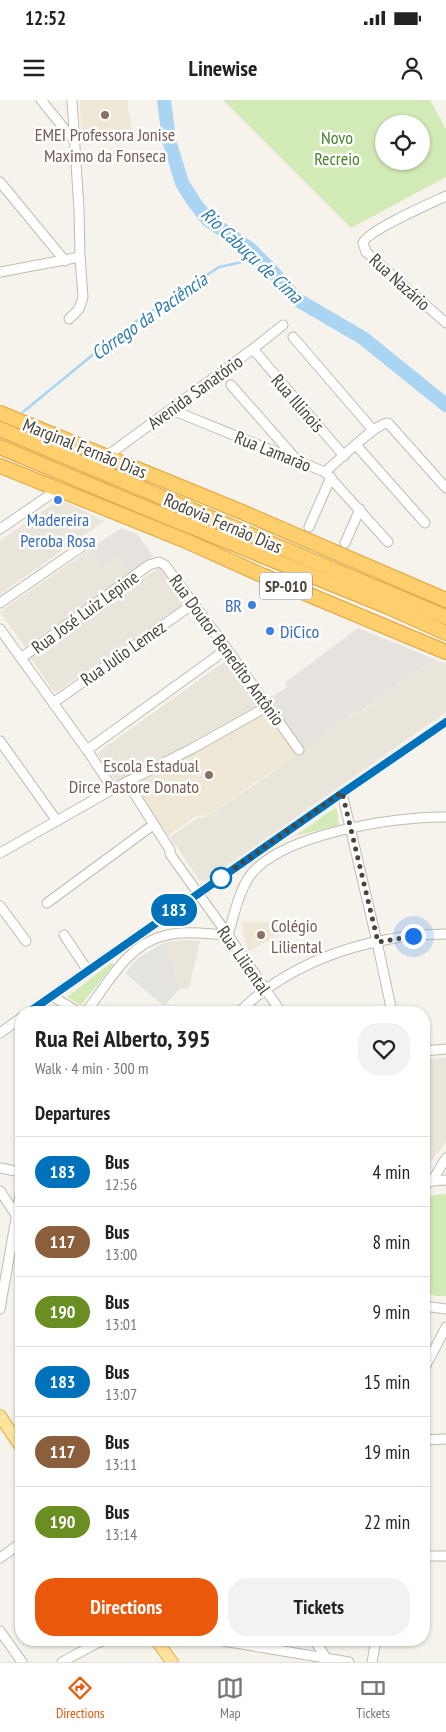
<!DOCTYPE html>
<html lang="en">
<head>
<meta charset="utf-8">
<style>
	body { margin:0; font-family:"PT Sans Narrow",sans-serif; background:#f2f2f2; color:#222; height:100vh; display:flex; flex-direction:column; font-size:19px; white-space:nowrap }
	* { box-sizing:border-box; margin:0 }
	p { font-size:16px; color:#767676 }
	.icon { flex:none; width:28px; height:28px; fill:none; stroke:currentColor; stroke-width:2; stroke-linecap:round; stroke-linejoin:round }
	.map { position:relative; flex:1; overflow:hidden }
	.details { position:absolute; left:15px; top:906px; width:415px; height:640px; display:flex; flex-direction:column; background:#fff; border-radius:20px; box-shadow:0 1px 4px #0004 }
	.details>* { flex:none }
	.badge { padding:0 10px; border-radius:16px; font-size:18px; line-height:32px }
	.controls { position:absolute; left:375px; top:15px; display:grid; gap:10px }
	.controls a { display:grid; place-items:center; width:55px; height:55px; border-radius:50%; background:#fff; box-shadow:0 1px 4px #0004; font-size:25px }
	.you { position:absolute; width:25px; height:25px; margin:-12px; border:4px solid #fff; border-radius:50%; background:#1a73e8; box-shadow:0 0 0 8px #1a73e833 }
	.map>.badge { position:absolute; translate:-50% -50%; box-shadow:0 0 0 2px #fff }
	h2 { padding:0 20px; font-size:19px; line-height:45px }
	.round { display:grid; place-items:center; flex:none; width:52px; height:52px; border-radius:20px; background:#f2f2f2 }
	.summary { display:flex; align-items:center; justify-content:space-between; height:85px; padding:0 20px }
	h1 { font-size:24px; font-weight:600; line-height:38px }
	.primary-button { display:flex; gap:10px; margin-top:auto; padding:10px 20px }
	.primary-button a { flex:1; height:58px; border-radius:20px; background:#ea580c; color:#fff; font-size:20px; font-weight:600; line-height:58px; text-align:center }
	.primary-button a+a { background:#f2f2f2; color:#222 }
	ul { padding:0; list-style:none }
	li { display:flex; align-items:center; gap:15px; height:70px; padding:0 20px; border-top:1px solid #e0e0e0 }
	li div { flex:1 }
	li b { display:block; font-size:19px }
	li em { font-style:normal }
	li .badge { min-width:55px; font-weight:700; text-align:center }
	.status { display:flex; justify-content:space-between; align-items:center; height:35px; padding:0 25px; background:#fff; direction:ltr }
	.status svg { height:14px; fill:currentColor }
	header { display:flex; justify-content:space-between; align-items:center; height:65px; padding:0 20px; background:#fff; font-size:22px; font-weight:600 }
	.tabs { display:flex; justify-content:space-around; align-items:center; height:70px; border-top:1px solid #e0e0e0; background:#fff; font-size:14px; color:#767676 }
	.tabs a { display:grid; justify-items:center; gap:2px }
	.tabs .on { color:#ea580c }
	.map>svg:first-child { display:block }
</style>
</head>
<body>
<div class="status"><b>12:52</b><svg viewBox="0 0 49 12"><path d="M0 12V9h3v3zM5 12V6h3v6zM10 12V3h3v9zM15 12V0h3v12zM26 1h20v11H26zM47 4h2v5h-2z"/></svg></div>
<header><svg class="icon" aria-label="menu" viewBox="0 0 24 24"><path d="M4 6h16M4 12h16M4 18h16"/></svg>Linewise<svg class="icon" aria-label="person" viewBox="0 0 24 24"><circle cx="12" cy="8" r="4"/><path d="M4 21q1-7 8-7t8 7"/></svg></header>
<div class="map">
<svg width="446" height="1562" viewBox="0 0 446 1562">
	<rect width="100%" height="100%" fill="#f6f3ec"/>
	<g fill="#eae5da">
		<path d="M60,399L104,421L0,494V441Z"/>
		<path d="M90,449L101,466L117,454L130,473L25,547L0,512Z"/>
		<path d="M161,466L186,502L55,593L30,557Z"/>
		<path d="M434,559L446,564V612L205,781H200L170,737L198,718H204L253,686L359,610L361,612Z"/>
		<path d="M227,560L259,605L117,683L97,653Z"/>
		<path d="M183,840L200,841L189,888L179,889L166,842Z"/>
		<path d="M446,958V1042L424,1071V959Z"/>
	</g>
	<g fill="#e6e2dd">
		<path d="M121,428L137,434L153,456L130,473L117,455L101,466L90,449Z"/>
		<path d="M358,528L434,559L360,612L358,610L305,649L269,599L287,587L285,583Z"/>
	</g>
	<g fill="#efe8d6">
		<path d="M80,0H127L132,30L82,34Z"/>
		<path d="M266,613L296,655L208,715L196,716L168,736L137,689L138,683Z"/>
		<path d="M241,822H287L285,825L288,830L250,851L246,846Z"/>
	</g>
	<g fill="#d2eab5" fill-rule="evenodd">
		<path d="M223,0H430L446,29V77L351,128ZM384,24H421V61H384Z"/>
		<path d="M335,708L337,710L339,725L295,736Z"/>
		<path d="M111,863L114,864L81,905L67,897Z"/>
		<path d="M446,1094V1196H436L424,1192V1099L435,1095Z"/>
	</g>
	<path fill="#e5e3e0" d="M166,842L179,889L164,906L125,873L138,858Z"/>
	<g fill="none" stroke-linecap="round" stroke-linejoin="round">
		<path stroke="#a9d4f2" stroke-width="2.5" d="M23,312L123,230L219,167L261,158"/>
		<path stroke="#a9d4f2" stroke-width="14" d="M164,0L169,40L182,83L194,102L208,120L249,148L273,172L296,199L363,238L446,305"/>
		<defs>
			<g id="minor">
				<path d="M41,0L75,42"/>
				<path d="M0,82L65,161"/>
				<path d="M446,96C431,103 367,131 363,143L366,152L446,223"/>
				<path d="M0,172L80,157L79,110L72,0"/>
				<path d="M69,219L79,209L83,197L80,157"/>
				<path d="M293,237L373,330"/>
				<path d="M253,249L344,356"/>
				<path d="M231,285L296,359"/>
				<path d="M172,310L325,372C337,362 376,323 388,323L446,388"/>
				<path d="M356,345L425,423"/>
				<path d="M107,356L253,249L283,225"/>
				<path d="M325,372L388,442"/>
				<path d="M309,427L331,377"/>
				<path d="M0,429L57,390"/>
				<path d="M345,443L360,409"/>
				<path d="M0,503L84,445"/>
				<path d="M0,529L87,650L113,689"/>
				<path d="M21,558L149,465L159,462L165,465L227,549L299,650"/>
				<path d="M53,603L193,504"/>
				<path d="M0,641L57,721"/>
				<path d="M87,650L227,549"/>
				<path d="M127,682L170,750V754L228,835L281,912"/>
				<path d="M342,693L377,842L392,912"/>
				<path d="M0,753L113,689L195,647L268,606"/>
				<path d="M47,803L153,725"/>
				<path d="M0,806L26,841"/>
				<path d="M64,835L88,871"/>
				<path d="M228,835C234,816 238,794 249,777C279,734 397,716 446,717"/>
				<path d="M52,896L78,912"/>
				<path d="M29,912L338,696L446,622"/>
				<path d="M86,912C107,885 127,845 163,836C184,830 207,834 228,835"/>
				<path d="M239,912C247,905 256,896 265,890C316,853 383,834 446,834"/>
				<path d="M0,933L21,918"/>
				<path d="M424,951L446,949"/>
				<path d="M0,1068L21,1072"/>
				<path d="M432,1081L446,1058"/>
				<path d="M424,1084L432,1081L446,1080"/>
				<path d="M0,1091L18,1118"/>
				<path d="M424,1206L446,1209"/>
				<path d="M0,1209L21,1090"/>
				<path d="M424,1269L446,1227"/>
				<path d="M424,1340L446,1339"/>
				<path d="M424,1456H446"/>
				<path d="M0,1458L21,1443"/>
				<path d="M0,1531L22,1562"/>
				<path d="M217,1540L349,1562"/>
				<path d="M314,1540L328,1560"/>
				<path d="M62,1562L97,1543L107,1540"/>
				<path d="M372,1562L376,1540"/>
			</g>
			<g id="major">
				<path d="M0,1316L21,1347"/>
				<path d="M156,1540L172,1562"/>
			</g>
			<g id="highway">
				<path d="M0,313L242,412L446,500"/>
				<path d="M0,329L446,517"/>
				<path d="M0,347L138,405L386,506L446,533"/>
				<path d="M0,366L184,440L264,476L446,552"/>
			</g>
		</defs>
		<use href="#minor" stroke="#c2bbae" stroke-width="11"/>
		<use href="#major" stroke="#e6c16a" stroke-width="14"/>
		<use href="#highway" stroke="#e0a43c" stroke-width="16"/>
		<use href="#minor" stroke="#fff" stroke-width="9"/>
		<use href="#major" stroke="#ffe39c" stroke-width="11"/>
		<use href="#highway" stroke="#ffcf6e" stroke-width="14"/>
	</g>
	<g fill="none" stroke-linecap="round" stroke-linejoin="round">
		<defs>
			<path id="line" d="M29,912L338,696L446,622"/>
		</defs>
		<use href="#line" stroke="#fff" stroke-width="11"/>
		<use href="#line" stroke="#0072bc" stroke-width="8"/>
		<path stroke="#4b4439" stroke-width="5" stroke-dasharray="0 9" d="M221,778L342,692L378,842L413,836"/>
	</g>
	<g fill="#8d6e63" stroke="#fff" stroke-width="2">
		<circle cx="105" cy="15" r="5"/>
		<circle cx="209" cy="675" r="5"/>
		<circle cx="261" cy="835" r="5"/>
	</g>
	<g fill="#3f7fe0" stroke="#fff" stroke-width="2">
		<circle cx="58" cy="400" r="5"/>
		<circle cx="252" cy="505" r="5"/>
		<circle cx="270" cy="531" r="5"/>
	</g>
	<circle fill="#fff" stroke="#0072bc" stroke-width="2.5" cx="221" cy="778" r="10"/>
	<g text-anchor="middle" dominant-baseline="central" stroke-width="5" stroke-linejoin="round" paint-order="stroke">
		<rect fill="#fff" stroke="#817c74" stroke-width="1" x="260" y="472.5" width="52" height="27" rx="4"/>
		<g font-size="16" font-weight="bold" fill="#4b4439">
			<text x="286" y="486">SP-010</text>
		</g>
		<g font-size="18" fill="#785e54" stroke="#fff">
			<text x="105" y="34">EMEI Professora Jonise<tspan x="105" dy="21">Maximo da Fonseca</tspan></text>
			<text x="199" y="665" text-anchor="end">Escola Estadual<tspan x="199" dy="21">Dirce Pastore Donato</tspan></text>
			<text x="271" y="825" text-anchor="start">Colégio<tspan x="271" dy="21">Liliental</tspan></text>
		</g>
		<g font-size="18" fill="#4a7f2a" stroke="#fff">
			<text x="337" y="37">Novo<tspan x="337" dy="21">Recreio</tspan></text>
		</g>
		<g font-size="18" fill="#4b4439" stroke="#fff">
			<text transform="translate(400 182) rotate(42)">Rua Nazário</text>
			<text transform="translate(195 292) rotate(-36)">Avenida Sanatório</text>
			<text transform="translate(298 303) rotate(49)">Rua Illinois</text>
			<text transform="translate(85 348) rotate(22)">Marginal Fernão Dias</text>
			<text transform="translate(273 351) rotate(22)">Rua Lamarão</text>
			<text transform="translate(223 423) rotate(23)">Rodovia Fernão Dias</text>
			<text transform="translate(85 512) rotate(-36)">Rua José Luiz Lepine</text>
			<text transform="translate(227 550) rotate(54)">Rua Doutor Benedito Antônio</text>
			<text transform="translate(123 553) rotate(-35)">Rua Julio Lemez</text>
			<text transform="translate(244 860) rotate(55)">Rua Liliental</text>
		</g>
		<g font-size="18" fill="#366cbe" stroke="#fff">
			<text x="58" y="419">Madereira<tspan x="58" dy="21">Peroba Rosa</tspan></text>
			<text x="242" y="505" text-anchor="end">BR</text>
			<text x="280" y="531" text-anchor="start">DiCico</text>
		</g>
		<g font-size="19" font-style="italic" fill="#2e7ab2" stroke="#fff">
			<text transform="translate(252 155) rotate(43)">Rio Cabuçu de Cima</text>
			<text transform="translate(149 216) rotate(-35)">Córrego da Paciência</text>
		</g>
	</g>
</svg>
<div class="controls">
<a><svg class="icon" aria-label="locate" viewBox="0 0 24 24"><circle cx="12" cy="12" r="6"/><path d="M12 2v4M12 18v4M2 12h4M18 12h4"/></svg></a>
</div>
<div class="you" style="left:413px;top:836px"></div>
<b class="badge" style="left:174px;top:810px;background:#0072bc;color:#fff">183</b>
<section class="details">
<div class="summary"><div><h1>Rua Rei Alberto, 395</h1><p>Walk · 4 min · 300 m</p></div><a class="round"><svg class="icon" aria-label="heart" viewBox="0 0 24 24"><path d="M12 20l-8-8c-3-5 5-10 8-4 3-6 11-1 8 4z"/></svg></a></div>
<h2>Departures</h2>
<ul>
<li><span class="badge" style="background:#0072bc;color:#fff">183</span><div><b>Bus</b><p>12:56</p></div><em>4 min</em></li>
<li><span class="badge" style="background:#8b5e3c;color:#fff">117</span><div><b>Bus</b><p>13:00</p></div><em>8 min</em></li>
<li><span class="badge" style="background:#6b8e23;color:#fff">190</span><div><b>Bus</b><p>13:01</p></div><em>9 min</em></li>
<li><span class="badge" style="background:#0072bc;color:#fff">183</span><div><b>Bus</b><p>13:07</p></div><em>15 min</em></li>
<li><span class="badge" style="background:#8b5e3c;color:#fff">117</span><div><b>Bus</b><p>13:11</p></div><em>19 min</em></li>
<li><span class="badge" style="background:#6b8e23;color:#fff">190</span><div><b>Bus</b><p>13:14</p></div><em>22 min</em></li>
</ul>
<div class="primary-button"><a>Directions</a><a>Tickets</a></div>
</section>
</div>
<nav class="tabs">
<a class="on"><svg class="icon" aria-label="directions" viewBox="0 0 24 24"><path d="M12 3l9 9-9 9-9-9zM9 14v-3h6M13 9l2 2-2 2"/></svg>Directions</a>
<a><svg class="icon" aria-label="map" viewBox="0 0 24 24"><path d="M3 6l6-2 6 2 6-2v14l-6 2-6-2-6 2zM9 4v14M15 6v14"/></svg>Map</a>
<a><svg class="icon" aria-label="tickets" viewBox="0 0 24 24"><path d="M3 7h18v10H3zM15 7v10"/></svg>Tickets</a>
</nav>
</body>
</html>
